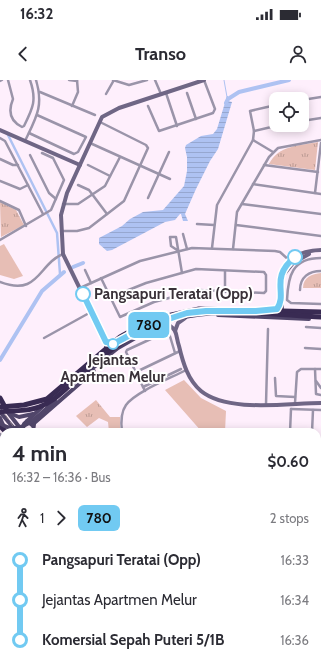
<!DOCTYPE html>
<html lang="en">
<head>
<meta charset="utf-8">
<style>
	body { margin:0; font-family:Cabin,sans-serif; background:#f7f7f7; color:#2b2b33; height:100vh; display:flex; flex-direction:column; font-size:15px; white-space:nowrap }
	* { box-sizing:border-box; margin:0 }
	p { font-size:13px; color:#7c7c81 }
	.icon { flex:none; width:22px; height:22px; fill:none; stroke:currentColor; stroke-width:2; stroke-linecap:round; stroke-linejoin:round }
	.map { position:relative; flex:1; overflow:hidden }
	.drawer { position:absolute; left:0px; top:348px; width:321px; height:240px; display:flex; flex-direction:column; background:#fff; border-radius:12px 12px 0 0; box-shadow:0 2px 10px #0003 }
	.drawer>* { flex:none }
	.badge { padding:0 8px; border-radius:6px; font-size:14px; line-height:26px }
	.fabs { position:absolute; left:269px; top:12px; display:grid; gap:8px }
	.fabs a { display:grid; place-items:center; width:40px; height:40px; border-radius:8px; background:#fff; box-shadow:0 2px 10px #0003; font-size:20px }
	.map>.badge { position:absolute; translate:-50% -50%; box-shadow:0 0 0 2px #fff }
	.legs { display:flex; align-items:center; gap:6px; height:44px; padding:0 12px; font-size:13px }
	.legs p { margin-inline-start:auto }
	.overview { display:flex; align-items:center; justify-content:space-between; height:68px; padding:0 12px }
	h1 { font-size:22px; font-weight:700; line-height:30px }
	ul { padding:0 12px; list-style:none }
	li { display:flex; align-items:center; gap:14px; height:40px; font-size:15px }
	li i { display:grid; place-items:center; width:6px; height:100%; margin:0 5px; background:currentColor }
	li i::after { content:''; width:10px; height:10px; margin:-5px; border:3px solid; border-radius:50%; background:#fff }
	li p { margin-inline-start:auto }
	li:first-child i { background:linear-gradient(#0000 50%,currentColor 0) }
	li:last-child i { background:linear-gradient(currentColor 50%,#0000 0) }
	.status { display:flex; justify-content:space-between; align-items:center; height:28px; padding:0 20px; background:#fff; direction:ltr }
	.status svg { height:11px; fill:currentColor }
	header { display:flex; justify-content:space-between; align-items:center; height:52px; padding:0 12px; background:#fff; font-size:18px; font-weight:700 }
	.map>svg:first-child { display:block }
</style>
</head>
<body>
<div class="status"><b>16:32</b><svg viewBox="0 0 49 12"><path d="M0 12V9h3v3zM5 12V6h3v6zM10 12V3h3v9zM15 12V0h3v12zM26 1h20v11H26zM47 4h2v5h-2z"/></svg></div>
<header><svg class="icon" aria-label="back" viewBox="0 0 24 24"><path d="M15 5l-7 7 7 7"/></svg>Transo<svg class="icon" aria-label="person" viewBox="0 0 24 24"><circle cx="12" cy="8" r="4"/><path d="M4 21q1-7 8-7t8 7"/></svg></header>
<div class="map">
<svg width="321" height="588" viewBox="0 0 321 588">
	<defs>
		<pattern id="grass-tufts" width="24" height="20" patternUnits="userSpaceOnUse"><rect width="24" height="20" fill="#e7beb5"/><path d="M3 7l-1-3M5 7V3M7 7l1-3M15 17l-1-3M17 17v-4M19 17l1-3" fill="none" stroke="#bc9b94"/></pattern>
		<pattern id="water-rules" width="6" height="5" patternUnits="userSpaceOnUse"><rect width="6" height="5" fill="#aec2f2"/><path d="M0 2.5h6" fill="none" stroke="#96a7d0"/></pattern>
	</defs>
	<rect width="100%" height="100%" fill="#feeffc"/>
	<g fill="url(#grass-tufts)">
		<path d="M318,62L315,90L269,84C279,65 298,66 318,62Z"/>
		<path d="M0,122L16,130L24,145L1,157Z"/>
		<path d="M321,193V208H303C303,197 312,194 321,193Z"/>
		<path d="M96,320L110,337H120V352H109L108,342L99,338L87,347L76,336Z"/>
		<path d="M317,416L321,417V588H280L278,584H317Z"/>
	</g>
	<g fill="#e7beb5">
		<path d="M4,164L23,196L14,199L0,195V166Z"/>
		<path d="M184,300L201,318L226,331L225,352H202L165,310Z"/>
	</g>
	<path fill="url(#water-rules)" d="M227,16H228V21L232,22L218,69L210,81L196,109L185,134L188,141H183L181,134H180L175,140L165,142L112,170L107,171L99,164V158L122,146L130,139L143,132L163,130L184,106L187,91V77L185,68L186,65L201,56L213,54L217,49Z"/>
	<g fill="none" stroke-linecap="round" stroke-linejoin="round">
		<path stroke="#aec2f2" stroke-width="1" d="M224,0L227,17"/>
		<path stroke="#aec2f2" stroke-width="2.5" d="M8,55L57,153L60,194"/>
		<g stroke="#aec2f2" stroke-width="4">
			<path d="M226,23L228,19L239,12L289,0"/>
			<path d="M73,187L83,183"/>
			<path d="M0,280L42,211L64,192"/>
			<path d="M317,422H321"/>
		</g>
		<g stroke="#9a94a9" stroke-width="2.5">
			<path d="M8,0L13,19C8,31 10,41 22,47L24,46C33,28 37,20 30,0"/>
			<path d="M69,0L77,1"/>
			<path d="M113,0L129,5L147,0"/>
			<path d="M155,0L161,14"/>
			<path d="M0,1L2,0"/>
			<path d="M40,12L95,35"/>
			<path d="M166,13L177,46"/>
			<path d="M187,13L196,39"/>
			<path d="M106,14L114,0"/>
			<path d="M302,20L321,17"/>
			<path d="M72,26L78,12L77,0"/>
			<path d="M148,26L159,51L213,33L215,29L204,0"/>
			<path d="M302,41L321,38"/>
			<path d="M254,51L280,45"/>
			<path d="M29,53L74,74L78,72L86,57L37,35"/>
			<path d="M0,58L5,61L43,134"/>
			<path d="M253,60L273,72"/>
			<path d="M25,61C36,38 44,26 36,0"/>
			<path d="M90,63L170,99"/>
			<path d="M30,75L49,113L56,119"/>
			<path d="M0,79L13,85H18"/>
			<path d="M88,85L110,96"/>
			<path d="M264,85L318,92"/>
			<path d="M0,101L20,109L28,105"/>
			<path d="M253,104L321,114"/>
			<path d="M78,105L89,110L107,134"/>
			<path d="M315,113L321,63"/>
			<path d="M148,118L169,72"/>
			<path d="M0,121L19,130L26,146"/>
			<path d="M63,124H78L105,106L120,77"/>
			<path d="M242,124L321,134"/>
			<path d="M197,144L214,145"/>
			<path d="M236,145L321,156"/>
			<path d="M61,151H77L89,148L124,121L148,68L146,65L100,42"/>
			<path d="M183,154L187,169"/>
			<path d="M0,160L51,130L64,100L53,78L42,73"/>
			<path d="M212,168L217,125L253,60L254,51L250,31L276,25"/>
			<path d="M233,169L237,132L269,77L278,68L321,60"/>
			<path d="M177,170L171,166L170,157H176L182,193"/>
			<path d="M321,178C292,178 288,196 287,220L291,223L321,224"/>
			<path d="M85,190L91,203"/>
			<path d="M225,191V212"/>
			<path d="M101,198L120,237L154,222L199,210L264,213L266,211V195L264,192L196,189L146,203L111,217"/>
			<path d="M0,202C39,217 38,184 63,174"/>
			<path d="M80,208L140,181L192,168L275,171L280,172L290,181"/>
			<path d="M300,210C300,197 309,191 321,191"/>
			<path d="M306,247L321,248"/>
			<path d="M44,258L91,232"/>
			<path d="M305,268L321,269"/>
			<path d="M315,289L316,314L321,315"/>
			<path d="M136,292L180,271"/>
			<path d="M275,298L276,316L295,317"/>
			<path d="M316,301L321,308"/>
			<path d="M143,307L181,289"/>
			<path d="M145,311L126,272L127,270L166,252L169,253L175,273"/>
			<path d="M295,323L297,292L301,289H321"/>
			<path d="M266,324L268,249"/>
			<path d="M291,329L321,330"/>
			<path d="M122,352C121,344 121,332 126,325C135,312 171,298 186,290"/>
			<path d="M290,352L291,329"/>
			<path d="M312,352L313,330"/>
			<path d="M0,354L4,358"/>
			<path d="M317,374H321"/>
			<path d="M0,376L4,366"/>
			<path d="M317,387H321"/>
			<path d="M0,389L4,391"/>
			<path d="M0,413L4,414"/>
			<path d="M0,418L4,420"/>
			<path d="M0,493L4,494"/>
			<path d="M0,516L4,517"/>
			<path d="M51,584L56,588"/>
			<path d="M71,584V588"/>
			<path d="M132,584V588"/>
			<path d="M254,584L255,588"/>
			<path d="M36,588L39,584"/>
			<path d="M102,588V584"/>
			<path d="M124,588V584"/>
		</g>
		<g stroke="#6f6685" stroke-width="4">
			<path d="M0,50L80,85"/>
			<path d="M285,193L293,183L309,174"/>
			<path d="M282,213V232"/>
			<path d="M279,226C280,195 282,171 321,170"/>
			<path d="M162,245C167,244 172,246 175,251C177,255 177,261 179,266C183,283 188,300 201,311C228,333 288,323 321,323"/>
			<path d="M175,251L178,243L185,238"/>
			<path d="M106,269V262L63,174L61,135L67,113L102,37L119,28L204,0"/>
			<path d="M0,475L4,477"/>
			<path d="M0,479L4,481"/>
		</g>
		<g stroke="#51466a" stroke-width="4">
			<path d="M272,231L277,229L279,223"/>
			<path d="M218,235L309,239"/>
			<path d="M122,259L147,245L168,238"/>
			<path d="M89,291L118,268L144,253"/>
			<path d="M6,330L20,348"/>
			<path d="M0,332L17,352"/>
			<path d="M9,333L19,337L33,334"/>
			<path d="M0,338L4,347"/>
			<path d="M27,341L32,345L94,291"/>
			<path d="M22,352L24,344L42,327"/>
			<path d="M33,352L34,344"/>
			<path d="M317,405L321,406"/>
			<path d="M317,412H321"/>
		</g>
		<g stroke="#392b53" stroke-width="5">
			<path d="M0,318L6,329"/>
			<path d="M0,346L5,351"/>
		</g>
		<g stroke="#857a83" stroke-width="1" stroke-dasharray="6 3" stroke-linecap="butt">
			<path d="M0,327L17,352"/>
			<path d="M317,407H321"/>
		</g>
		<path stroke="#51466a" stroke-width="4" d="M0,343C21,359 40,333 55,321"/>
		<g stroke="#392b53" stroke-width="5">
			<path d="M0,327L24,325L47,319L120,257L147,242L162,237L199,229L321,232"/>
			<path d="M0,332C13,330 27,332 39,327C51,323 60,314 69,306C90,288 111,267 136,254C192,222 260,234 321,237"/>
		</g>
	</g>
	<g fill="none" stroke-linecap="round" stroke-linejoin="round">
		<defs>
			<path id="line-1" d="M83,214L106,262L115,263L147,246L187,233L206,231H256L277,229C288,213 269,198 295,177"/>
		</defs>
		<use href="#line-1" stroke="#fff" stroke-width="9"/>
		<use href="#line-1" stroke="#71caf2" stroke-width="6"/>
	</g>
	<g fill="#fff" stroke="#71caf2" stroke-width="2">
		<circle cx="295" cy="177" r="7"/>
		<circle cx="83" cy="214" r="7"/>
		<circle cx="113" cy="264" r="5"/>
	</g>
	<g text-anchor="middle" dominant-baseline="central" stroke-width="4" stroke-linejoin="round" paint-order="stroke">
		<g font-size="15" font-weight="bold" fill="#393138" stroke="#fff" text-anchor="start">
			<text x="94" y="214">Pangsapuri Teratai (Opp)</text>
			<text x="113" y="280" text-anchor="middle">Jejantas<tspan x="113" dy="17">Apartmen Melur</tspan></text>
		</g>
	</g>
</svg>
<div class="fabs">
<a><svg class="icon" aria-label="locate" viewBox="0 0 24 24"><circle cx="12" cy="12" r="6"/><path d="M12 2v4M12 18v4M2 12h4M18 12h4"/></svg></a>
</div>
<b class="badge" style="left:149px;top:245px;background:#71caf2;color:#111">780</b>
<section class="drawer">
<div class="overview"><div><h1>4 min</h1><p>16:32 – 16:36 · Bus</p></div><b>$0.60</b></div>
<div class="legs"><svg class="icon" aria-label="walk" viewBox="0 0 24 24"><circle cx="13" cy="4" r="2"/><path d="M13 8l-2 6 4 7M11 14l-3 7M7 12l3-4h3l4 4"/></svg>1<svg class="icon" aria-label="forward" viewBox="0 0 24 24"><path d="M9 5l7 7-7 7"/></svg><b class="badge" style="background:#71caf2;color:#111">780</b><p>2 stops</p></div>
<ul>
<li><i style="color:#71caf2"></i><b>Pangsapuri Teratai (Opp)</b><p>16:33</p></li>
<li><i style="color:#71caf2"></i><span>Jejantas Apartmen Melur</span><p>16:34</p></li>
<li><i style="color:#71caf2"></i><b>Komersial Sepah Puteri 5/1B</b><p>16:36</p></li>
</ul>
</section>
</div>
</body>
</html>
